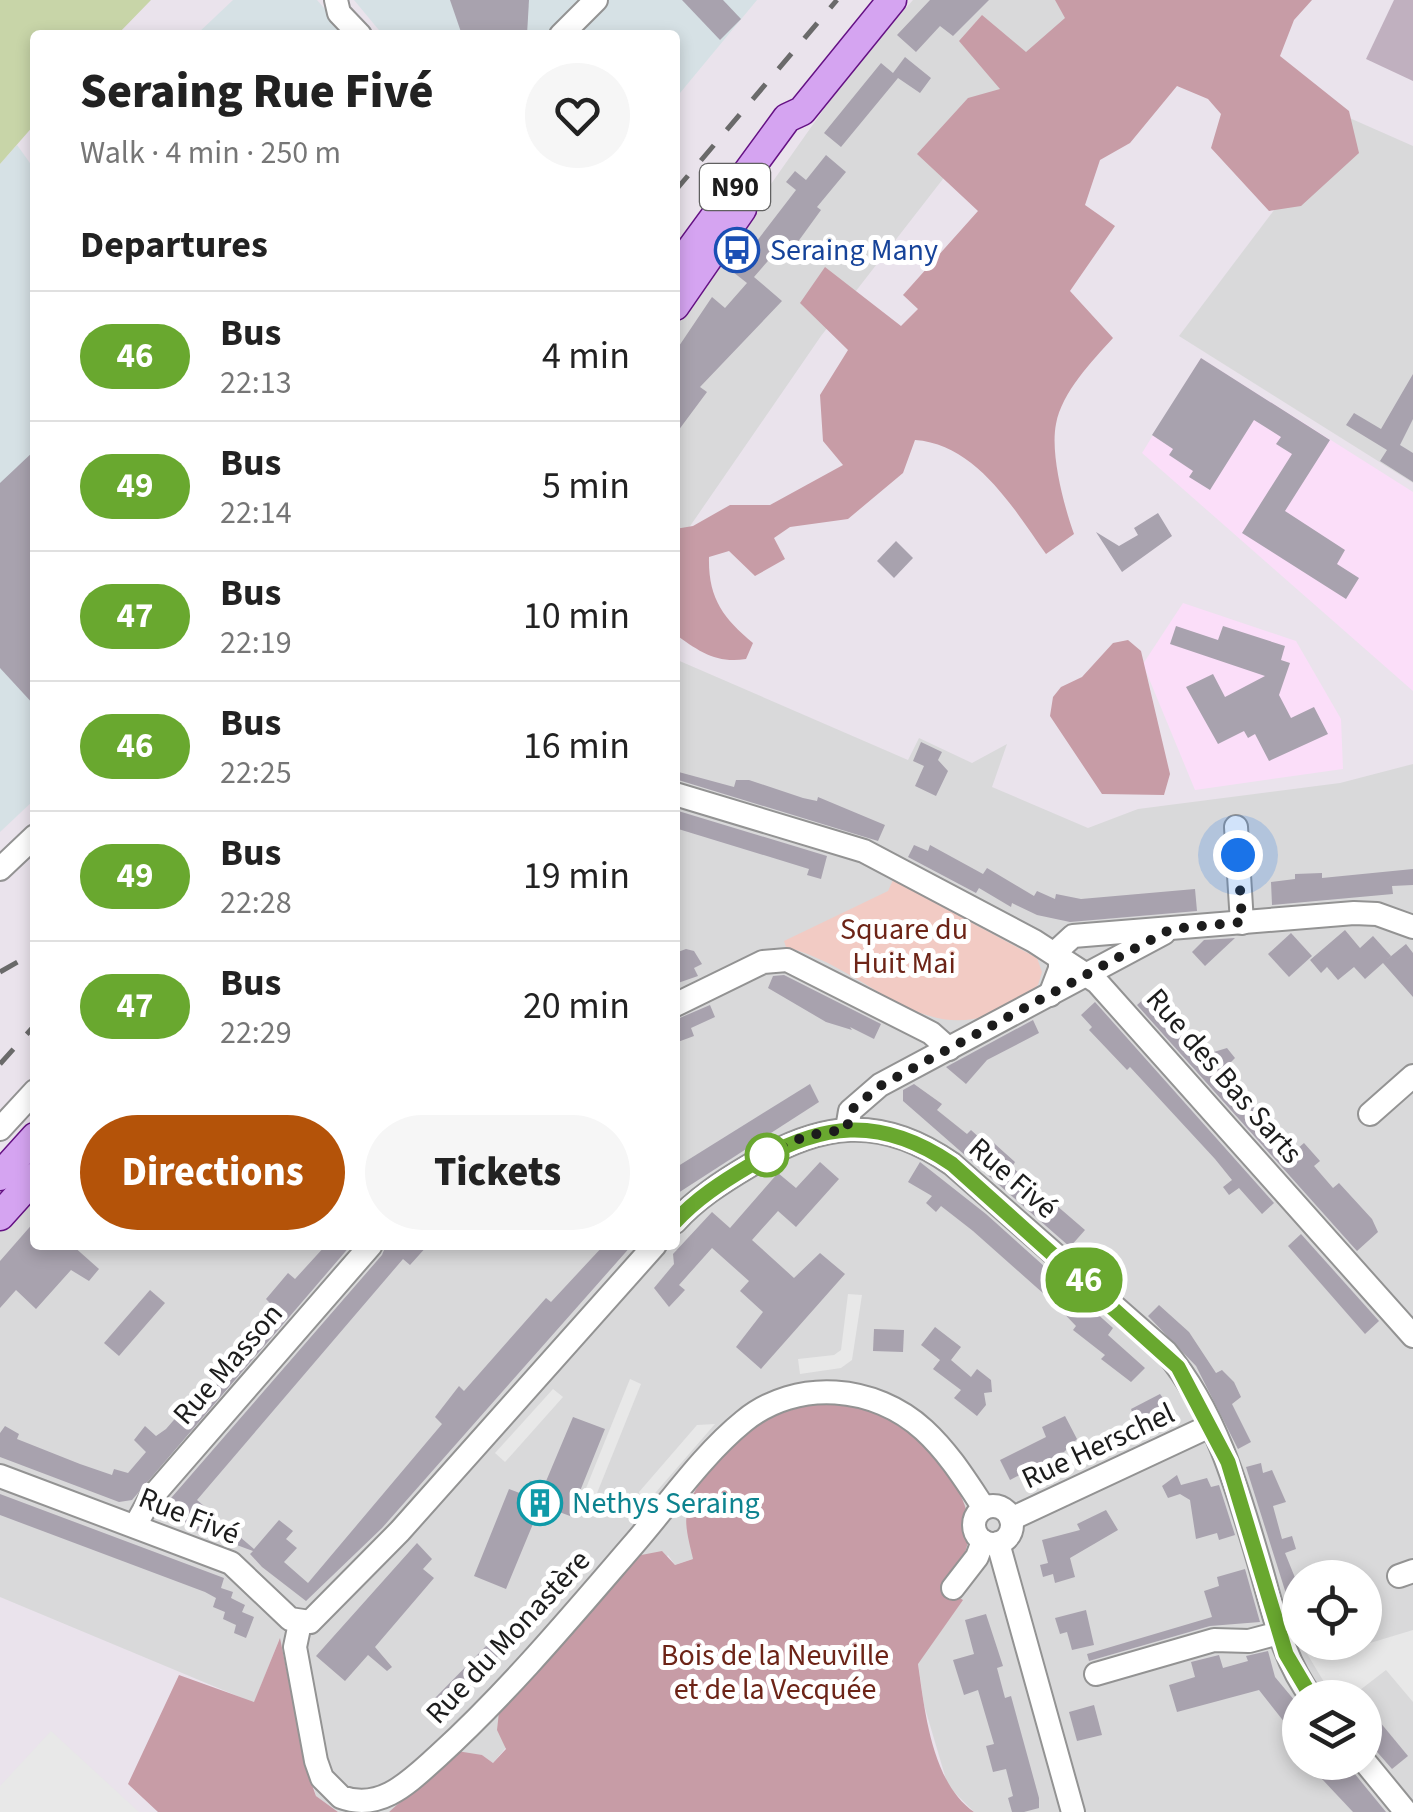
<!DOCTYPE html>
<html lang="en">
<head>
<meta charset="utf-8">
<style>
	body { margin:0; font-family:"Source Sans 3",sans-serif; background:#f6f6f6; color:#222; height:100vh; display:flex; flex-direction:column; font-size:38px; white-space:nowrap }
	* { box-sizing:border-box; margin:0 }
	p { font-size:32px; color:#767676 }
	.icon { flex:none; width:55px; height:55px; fill:none; stroke:currentColor; stroke-width:2; stroke-linecap:round; stroke-linejoin:round }
	.map { position:relative; flex:1; overflow:hidden }
	.details { position:absolute; left:30px; top:30px; width:650px; height:1220px; display:flex; flex-direction:column; background:#fff; border-radius:10px; box-shadow:0 5px 15px #0003 }
	.details>* { flex:none }
	.badge { padding:0 20px; border-radius:32px; font-size:35px; line-height:65px }
	.controls { position:absolute; left:1282px; top:1560px; display:grid; gap:20px }
	.controls a { display:grid; place-items:center; width:100px; height:100px; border-radius:50%; background:#fff; box-shadow:0 5px 15px #0003; font-size:50px }
	.you { position:absolute; width:50px; height:50px; margin:-25px; border:8px solid #fff; border-radius:50%; background:#1a73e8; box-shadow:0 0 0 15px #1a73e833 }
	.map>.badge { position:absolute; translate:-50% -50%; box-shadow:0 0 0 5px #fff }
	h2 { padding:0 50px; font-size:38px; line-height:90px }
	.round { display:grid; place-items:center; flex:none; width:105px; height:105px; border-radius:52px; background:#f6f6f6 }
	.summary { display:flex; align-items:center; justify-content:space-between; height:170px; padding:0 50px }
	h1 { font-size:48px; font-weight:800; line-height:75px }
	.action { display:flex; gap:20px; margin-top:auto; padding:20px 50px }
	.action a { flex:1; height:115px; border-radius:60px; background:#b45309; color:#fff; font-size:40px; font-weight:800; line-height:115px; text-align:center }
	.action a+a { background:#f6f6f6; color:#222 }
	ul { padding:0; list-style:none }
	li { display:flex; align-items:center; gap:30px; height:130px; padding:0 50px; border-top:2px solid #e0e0e0 }
	li div { flex:1 }
	li b { display:block; font-size:38px }
	li em { font-style:normal }
	li .badge { min-width:110px; font-weight:700; text-align:center }
	.map>svg:first-child { display:block }
</style>
</head>
<body>
<div class="map">
<svg width="1413" height="1812" viewBox="0 0 1413 1812">
	<rect width="100%" height="100%" fill="#eae3ec"/>
	<g fill="#d9d9da" fill-rule="evenodd">
		<path d="M913,0H1058L1071,14L821,336L675,548V320L850,72Z"/>
		<path d="M1345,116L1413,146V483L1179,336Z"/>
		<path d="M675,659L908,760L919,738L972,763L1007,744L992,787L1088,828L1138,809L1340,783L1413,764V1812H974L948,1786L924,1705L918,1663L962,1600L945,1590L686,1516L693,1559L675,1565L668,1555L493,1763L482,1755L389,1812H338L316,1796L279,1640L254,1703L0,1597V1224L35,1184V1245H675ZM1300,1578H1365V1642H1300ZM1300,1698H1365V1762H1300Z"/>
	</g>
	<g fill="#d6e1e5">
		<path d="M233,0H317L348,35H196Z"/>
		<path d="M354,0H757L675,99V35H383Z"/>
		<path d="M17,145L35,170V799L0,832V164Z"/>
	</g>
	<g fill="#fbdef9">
		<path d="M1201,358L1413,492V691L1142,453Z"/>
		<path d="M1183,603L1296,641L1341,719L1343,769L1195,790L1143,664Z"/>
	</g>
	<path fill="#c0b0bf" d="M1394,0H1413V81L1366,59Z"/>
	<g fill="#c79ca6">
		<path d="M1055,0H1312L1294,20L1280,56L1349,111L1359,153L1301,206L1269,211L1211,148L1221,114L1208,99L1177,86L1130,143L1100,160L1085,205L1115,226L1070,291L1113,338C1092,361 1062,392 1056,424C1050,454 1064,506 1074,534L1046,554C1014,509 976,444 915,440L903,473L848,519L790,527L774,538L785,559L755,576L729,551L709,557C708,598 723,618 753,643L746,659C717,664 698,651 675,634V529L693,526L730,505H770L843,465L823,441L820,395L848,350L800,303L825,267L901,326L918,309L903,295L978,211L917,154L968,98L1000,89L959,41L982,15L1026,52L1065,18Z"/>
		<path d="M1128,640L1141,651L1170,774L1164,795L1102,794L1050,716L1053,697L1061,687L1082,677L1113,643Z"/>
		<path d="M858,1402C874,1410 894,1416 908,1426C923,1436 934,1454 944,1468C977,1515 978,1542 945,1589L963,1600L918,1664C925,1712 932,1783 974,1812H389L457,1751L482,1755L493,1763L506,1749L497,1730L499,1712L636,1556L662,1551L675,1565L693,1559C690,1545 684,1526 687,1512C694,1472 763,1411 803,1404C821,1401 840,1403 858,1402Z"/>
		<path d="M280,1638L307,1771L316,1796L338,1812H158L128,1784L179,1675L254,1702Z"/>
	</g>
	<path fill="#f2cbc4" d="M893,880L1037,958L1042,972L1038,985C935,1073 882,972 786,947L784,941L888,891Z"/>
	<g fill="#e8e8e8">
		<path d="M848,1294L862,1295L852,1360L841,1368L800,1374L798,1359L834,1355L841,1350Z"/>
		<path d="M630,1379L641,1384L587,1518L576,1513Z"/>
		<path d="M553,1389L563,1397L505,1462L495,1453Z"/>
		<path d="M715,1424L650,1499H640L639,1492L697,1425Z"/>
		<path d="M1413,1630V1702L1386,1670L1351,1697H1333L1303,1647L1337,1653Z"/>
		<path d="M51,1731L139,1812H0V1786Z"/>
	</g>
	<path fill="#c8d5a8" d="M0,0H151L117,35H35V124L0,164Z"/>
	<g fill="#a8a2ae">
		<path d="M450,0H529L527,35H462Z"/>
		<path d="M682,0H723L741,19L720,40Z"/>
		<path d="M930,0H989L953,36L940,26L916,52L897,35Z"/>
		<path d="M905,57L931,78L920,93L898,78L841,147L824,133L881,63L893,73Z"/>
		<path d="M826,155L846,172L817,207L821,210L784,261L774,254L754,277L782,301L700,387L707,392L675,435V352L712,297L725,308L747,283L733,272L796,190L786,182L795,171L806,180Z"/>
		<path d="M1201,358L1330,440L1285,511L1345,550L1337,564L1359,578L1346,599L1242,533L1292,454L1276,444L1281,437L1254,420L1210,490L1189,477L1193,471L1169,455L1173,449L1152,435Z"/>
		<path d="M1413,374V419L1400,445L1413,453V482L1380,461L1387,450L1346,425L1354,413L1381,429Z"/>
		<path d="M35,450V706L0,668V483Z"/>
		<path d="M1158,513L1172,536L1122,572L1096,532L1119,546L1138,535L1134,528Z"/>
		<path d="M896,541L913,558L894,578L877,561Z"/>
		<path d="M1176,626L1218,640L1223,626L1285,646L1281,660L1290,663L1279,695L1291,718L1314,707L1328,734L1269,761L1255,734L1248,738L1244,731L1218,744L1186,687L1213,674L1225,697L1265,676L1170,644Z"/>
		<path d="M921,742L942,752L938,760L948,771L936,796L915,786L924,766L913,761Z"/>
		<path d="M675,771L734,787L736,780H749L803,798L817,801L818,797L885,825L878,841L675,779Z"/>
		<path d="M675,810L827,856L821,879L807,875L809,869L675,828Z"/>
		<path d="M914,845L928,851L930,845L983,874L987,868L1034,896L1037,891L1055,899L1056,894L1081,899L1195,889L1197,911L1070,922L1037,915L1012,903L1011,907L979,888L976,893L908,857Z"/>
		<path d="M1413,869V885L1392,886L1393,894L1272,905L1271,882L1295,879V874L1322,873V878Z"/>
		<path d="M1345,930L1360,948L1373,936L1391,956L1385,961L1406,944L1413,953V997L1383,963L1365,979L1354,967L1338,980L1327,967L1321,973L1310,960Z"/>
		<path d="M1291,933L1312,956L1289,977L1268,954Z"/>
		<path d="M1235,938L1205,966L1192,952L1204,940Z"/>
		<path d="M686,949L694,951L702,964L694,968L698,976L675,984V953Z"/>
		<path d="M784,975L881,1024L874,1039L850,1027L852,1030L826,1022L768,988L773,976Z"/>
		<path d="M1154,990L1207,1054L1227,1048L1235,1058L1224,1069L1297,1149L1304,1143L1320,1161L1314,1166L1333,1188L1339,1183L1372,1219L1378,1232L1357,1251L1137,1005Z"/>
		<path d="M1095,1002L1274,1203L1262,1214L1239,1188L1229,1195L1223,1187L1232,1180L1215,1159L1130,1067L1127,1070L1089,1030L1092,1027L1081,1015Z"/>
		<path d="M710,1005L715,1017L691,1028L694,1036L675,1043V1020Z"/>
		<path d="M1033,1020L1039,1033L987,1060L966,1084L946,1067Z"/>
		<path d="M810,1084L819,1102L675,1195V1168Z"/>
		<path d="M914,1084L942,1104L937,1110L967,1134L971,1130L982,1140L986,1136L1015,1162L1012,1167L1085,1230L1070,1247L903,1101V1090Z"/>
		<path d="M820,1162L839,1179L796,1227L778,1211L752,1240L794,1278L820,1253L845,1274L761,1369L736,1347L763,1312L740,1291L749,1281L712,1248L679,1285L685,1290L669,1307L654,1288L674,1264L673,1254L712,1212L730,1228L778,1173L796,1188Z"/>
		<path d="M920,1162L986,1214L1113,1328L1108,1335L1145,1368L1131,1382L1101,1359L1105,1355L1073,1330L1076,1326L1053,1302L973,1231L941,1206L936,1212L926,1203L932,1196L908,1182Z"/>
		<path d="M35,1221V1245H72L99,1269L89,1281L71,1270L36,1309L16,1290L0,1308V1261Z"/>
		<path d="M1301,1234L1379,1321L1365,1334L1288,1246Z"/>
		<path d="M326,1245H351L132,1500L119,1502L0,1457V1433L5,1426L19,1434L17,1439L80,1464L112,1475L114,1469L128,1473L146,1452L134,1440L145,1426L156,1436L166,1429L266,1314L271,1304L266,1299L288,1273L295,1279Z"/>
		<path d="M386,1245H428L410,1265L403,1259L197,1500L254,1549L279,1520L293,1531L286,1539L297,1548L284,1562L308,1583L442,1424L435,1417L459,1386L464,1391L546,1298L551,1302L604,1245H632L382,1528L306,1601L262,1567L250,1554L253,1551L193,1529L165,1505L382,1255Z"/>
		<path d="M150,1290L165,1303L119,1356L104,1343Z"/>
		<path d="M1159,1305L1189,1332L1216,1373L1222,1370L1234,1382L1241,1397L1232,1404L1251,1442L1238,1449L1196,1366L1148,1316Z"/>
		<path d="M935,1327L961,1347L951,1360L971,1377L977,1369L991,1380L992,1392L984,1393L986,1405L977,1416L954,1398L961,1390L933,1369L940,1360L921,1345Z"/>
		<path d="M874,1329L904,1330L903,1352L873,1351Z"/>
		<path d="M1160,1394L1173,1411L1137,1426L1131,1409Z"/>
		<path d="M1065,1416L1077,1439L1064,1452L1010,1480L1000,1460L1046,1437L1042,1427Z"/>
		<path d="M573,1417L605,1429L570,1516L554,1510L549,1524L535,1519L506,1589L474,1576L509,1489L525,1495L530,1481L544,1486Z"/>
		<path d="M1261,1463L1263,1473L1272,1470L1286,1502L1273,1506L1282,1539L1292,1536L1296,1549L1285,1553L1300,1590V1638L1246,1467Z"/>
		<path d="M1177,1475L1181,1485L1207,1478L1211,1487L1219,1485L1235,1535L1219,1540L1217,1533L1196,1539L1190,1500L1180,1494L1168,1498L1162,1486Z"/>
		<path d="M0,1494L224,1578L221,1588L233,1592L231,1598L245,1605L242,1612L254,1617L246,1638L234,1633L236,1625L223,1619L225,1612L213,1607L216,1598L205,1592L0,1515Z"/>
		<path d="M1106,1510L1118,1530L1070,1558L1075,1577L1055,1583L1053,1574L1043,1577L1040,1565L1048,1563L1042,1540L1080,1530L1077,1524Z"/>
		<path d="M417,1543L432,1559L423,1569L434,1578L375,1647L392,1667L387,1671L368,1655L345,1681L316,1656Z"/>
		<path d="M1245,1569L1260,1622L1210,1626L1089,1661L1087,1654L1212,1617L1204,1591L1219,1586L1217,1577Z"/>
		<path d="M1086,1610L1094,1645L1072,1650L1067,1632L1060,1634L1055,1618Z"/>
		<path d="M986,1614L1003,1666L997,1668L1005,1698L1011,1696L1039,1798V1808L1024,1812H1012L1008,1798L1013,1796L1006,1769L993,1772L986,1746L994,1744L978,1690L964,1695L953,1660L974,1654L965,1620Z"/>
		<path d="M489,1643L501,1653L446,1712L433,1700Z"/>
		<path d="M1268,1651L1275,1677L1300,1707V1718L1289,1728L1259,1690L1177,1712L1169,1685L1195,1677L1191,1662L1219,1655L1223,1668L1248,1661L1246,1656Z"/>
		<path d="M1365,1704L1408,1756L1392,1769L1365,1738Z"/>
		<path d="M1094,1705L1102,1735L1077,1741L1069,1712Z"/>
		<path d="M1306,1762H1345L1386,1812H1353Z"/>
	</g>
	<g fill="none" stroke-linecap="round" stroke-linejoin="round">
		<defs>
			<g id="minor">
				<path d="M336,0L339,13L360,35"/>
				<path d="M561,35L596,0"/>
				<path d="M675,794L864,851L1034,941L1097,982L1413,1336"/>
				<path d="M1236,827L1242,923"/>
				<path d="M0,869L35,836"/>
				<path d="M1050,995L1060,969V948L1073,936L1354,913L1377,914L1413,927"/>
				<path d="M675,1005L763,962L787,960L931,1033L949,1049"/>
				<path d="M1370,1114L1413,1076"/>
				<path d="M0,1129L35,1091"/>
				<path d="M847,1129L850,1111L880,1085L1164,933"/>
				<path d="M675,1222C696,1199 722,1182 749,1166C820,1122 881,1114 952,1164L1166,1352C1217,1413 1239,1494 1261,1569C1274,1614 1283,1660 1312,1698"/>
				<path d="M0,1476L231,1563L290,1619L310,1622L400,1531L655,1245"/>
				<circle cx="993" cy="1525" r="19"/>
				<path d="M1011,1519L1210,1426"/>
				<path d="M135,1526L150,1499L371,1245"/>
				<path d="M998,1543L1073,1812"/>
				<path d="M1399,1576L1413,1571"/>
				<path d="M953,1588L977,1557L983,1541"/>
				<path d="M300,1623L295,1647L316,1761L322,1778L341,1797C381,1812 410,1781 438,1756C509,1691 570,1618 633,1545C668,1505 702,1455 744,1421C797,1378 875,1385 924,1430C949,1453 966,1481 984,1508"/>
				<path d="M1096,1674L1214,1640L1249,1641L1279,1633"/>
				<path d="M1365,1762L1406,1812"/>
			</g>
			<g id="major">
				<path d="M675,271L787,118L802,111L892,0"/>
				<path d="M675,306L742,209"/>
				<path d="M0,1176L35,1137"/>
				<path d="M0,1216L35,1177"/>
			</g>
		</defs>
		<use href="#minor" stroke="#939393" stroke-width="26"/>
		<use href="#major" stroke="#651184" stroke-width="31"/>
		<use href="#minor" stroke="#fff" stroke-width="22"/>
		<use href="#major" stroke="#d5a4f1" stroke-width="28"/>
		<g stroke="#6a6a6a" stroke-width="5" stroke-dasharray="20 20" stroke-linecap="butt">
			<path d="M675,191L837,0"/>
			<path d="M0,972L35,952"/>
			<path d="M0,1064L35,1025"/>
		</g>
	</g>
	<g fill="none" stroke-linecap="round" stroke-linejoin="round">
		<defs>
			<path id="line" d="M675,1222C696,1199 722,1182 749,1166C820,1122 880,1115 952,1164L1178,1367L1228,1462L1286,1654L1312,1698"/>
		</defs>
		<use href="#line" stroke="#fff" stroke-width="22"/>
		<use href="#line" stroke="#69a82f" stroke-width="15"/>
		<path stroke="#1c1c1c" stroke-width="10" stroke-dasharray="0 18" d="M767,1155L805,1136L847,1129L850,1111L880,1086L1171,929L1242,922L1238,855"/>
	</g>
	<defs>
		<symbol id="bus-ring" viewBox="-11 -11 22 22"><circle r="9.5" fill="#fff" stroke="#1a4fb4" stroke-width="1.5"/><path d="M-5-6H5V4H4V6H2V4H-2V6H-4V4H-5ZM-3.5-4V0h7V-4ZM-3.5 1.2v1.5H-2V1.2ZM2 1.2v1.5H3.5V1.2Z" fill="#1a4fb4"/></symbol>
		<symbol id="building-ring" viewBox="-11 -11 22 22"><circle r="9.5" fill="#fff" stroke="#0f9aa8" stroke-width="1.5"/><path d="M-4-6H4V6H1V3H-1V6H-4ZM-2.5-4.3h1.7v1.8h-1.7ZM.8-4.3h1.7v1.8H.8ZM-2.5-1h1.7V.8h-1.7ZM.8-1h1.7V.8H.8Z" fill="#0f9aa8"/></symbol>
	</defs>
	<g fill-rule="evenodd">
		<use href="#bus-ring" x="712" y="225" width="50" height="50"/>
		<use href="#building-ring" x="515" y="1478" width="50" height="50"/>
	</g>
	<circle fill="#fff" stroke="#69a82f" stroke-width="5" cx="767" cy="1155" r="20"/>
	<g text-anchor="middle" dominant-baseline="central" stroke-width="10" stroke-linejoin="round" paint-order="stroke">
		<rect fill="#fff" stroke="#606060" stroke-width="2.5" x="700" y="164" width="70" height="46" rx="8"/>
		<g font-size="28" font-weight="bold" fill="#1c1c1c">
			<text x="735" y="187">N90</text>
		</g>
		<g font-size="30" fill="#164399" stroke="#fff" text-anchor="start">
			<text x="770" y="250">Seraing Many</text>
		</g>
		<g font-size="30" fill="#6d2417" stroke="#fff">
			<text x="904" y="929">Square du<tspan x="904" dy="34">Huit Mai</tspan></text>
			<text x="775" y="1655">Bois de la Neuville<tspan x="775" dy="34">et de la Vecquée</tspan></text>
		</g>
		<g font-size="30" fill="#1c1c1c" stroke="#fff">
			<text transform="translate(1224 1076) rotate(49)">Rue des Bas Sarts</text>
			<text transform="translate(1013 1178) rotate(41)">Rue Fivé</text>
			<text transform="translate(228 1364) rotate(-49)">Rue Masson</text>
			<text transform="translate(1098 1446) rotate(-25)">Rue Herschel</text>
			<text transform="translate(189 1516) rotate(22)">Rue Fivé</text>
			<text transform="translate(508 1637) rotate(-47)">Rue du Monastère</text>
		</g>
		<g font-size="30" fill="#0d838f" stroke="#fff" text-anchor="start">
			<text x="572" y="1503">Nethys Seraing</text>
		</g>
	</g>
</svg>
<div class="controls">
<a><svg class="icon" aria-label="locate" viewBox="0 0 24 24"><circle cx="12" cy="12" r="6"/><path d="M12 2v4M12 18v4M2 12h4M18 12h4"/></svg></a>
<a><svg class="icon" aria-label="layers" viewBox="0 0 24 24"><path d="M12 4l9 5-9 5-9-5zM3 14l9 5 9-5"/></svg></a>
</div>
<div class="you" style="left:1238px;top:855px"></div>
<b class="badge" style="left:1084px;top:1280px;background:#69a82f;color:#fff">46</b>
<section class="details">
<div class="summary"><div><h1>Seraing Rue Fivé</h1><p>Walk · 4 min · 250 m</p></div><a class="round"><svg class="icon" aria-label="heart" viewBox="0 0 24 24"><path d="M12 20l-8-8c-3-5 5-10 8-4 3-6 11-1 8 4z"/></svg></a></div>
<h2>Departures</h2>
<ul>
<li><span class="badge" style="background:#69a82f;color:#fff">46</span><div><b>Bus</b><p>22:13</p></div><em>4 min</em></li>
<li><span class="badge" style="background:#69a82f;color:#fff">49</span><div><b>Bus</b><p>22:14</p></div><em>5 min</em></li>
<li><span class="badge" style="background:#69a82f;color:#fff">47</span><div><b>Bus</b><p>22:19</p></div><em>10 min</em></li>
<li><span class="badge" style="background:#69a82f;color:#fff">46</span><div><b>Bus</b><p>22:25</p></div><em>16 min</em></li>
<li><span class="badge" style="background:#69a82f;color:#fff">49</span><div><b>Bus</b><p>22:28</p></div><em>19 min</em></li>
<li><span class="badge" style="background:#69a82f;color:#fff">47</span><div><b>Bus</b><p>22:29</p></div><em>20 min</em></li>
</ul>
<div class="action"><a>Directions</a><a>Tickets</a></div>
</section>
</div>
</body>
</html>
